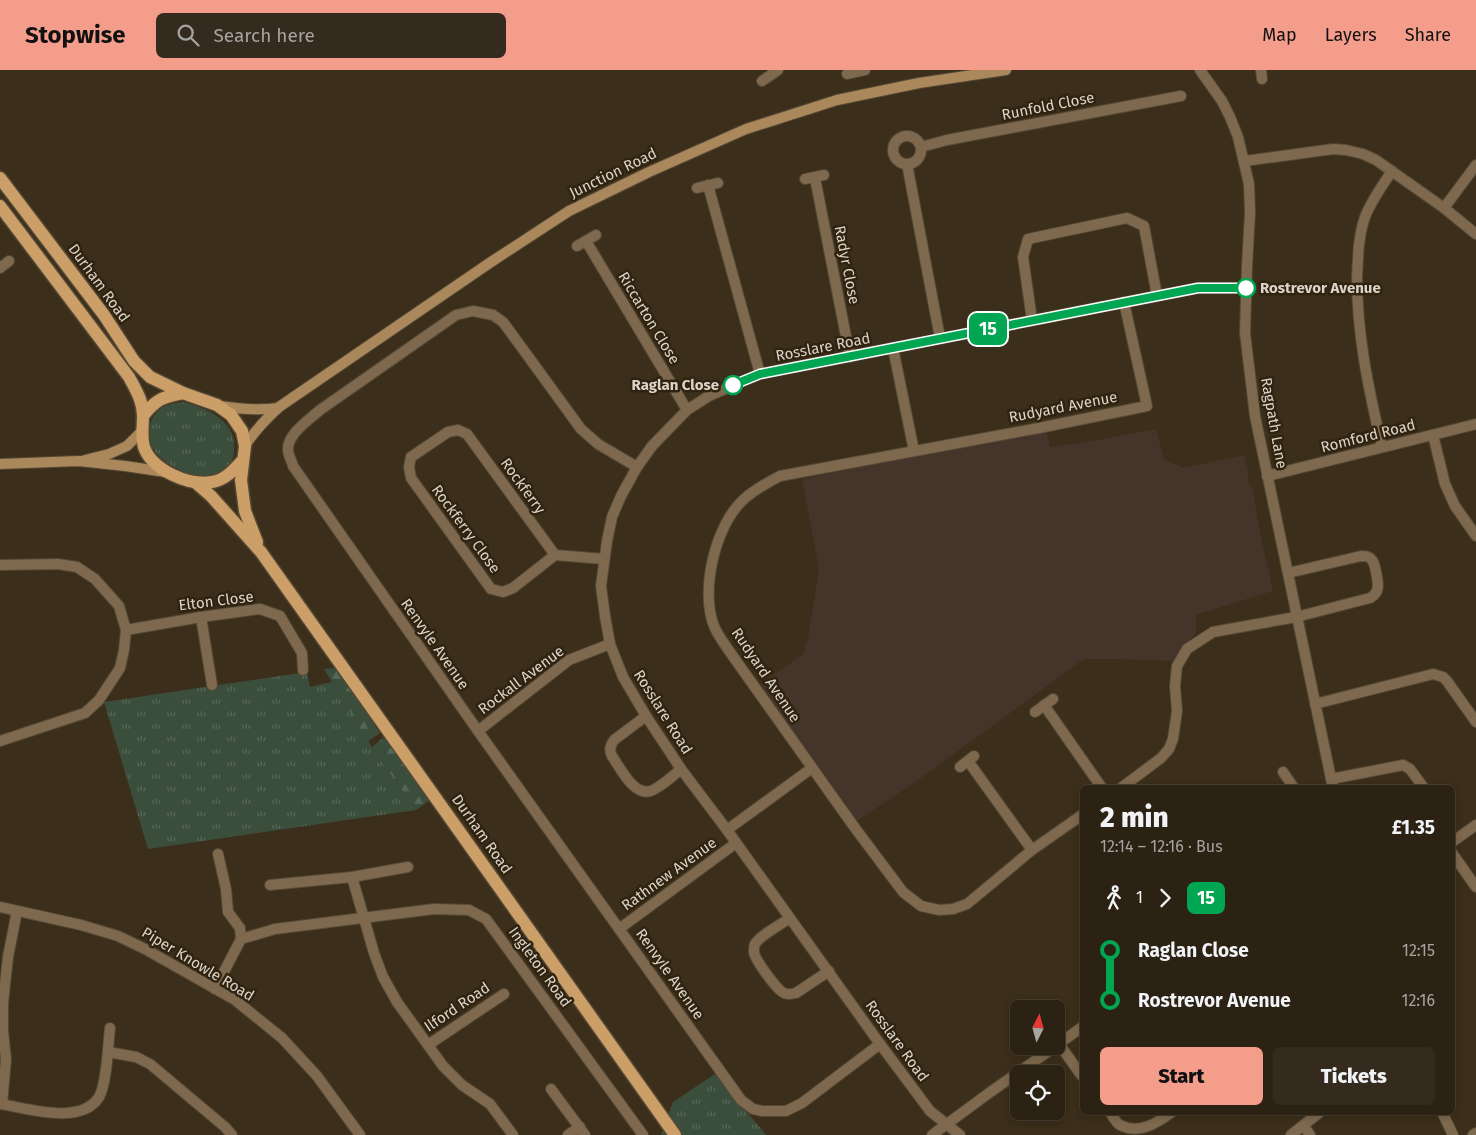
<!DOCTYPE html>
<html lang="en">
<head>
<meta charset="utf-8">
<style>
	body { margin:0; font-family:"Fira Sans",sans-serif; background:#342a1d; color:#f1f3f6; height:100vh; display:flex; flex-direction:column; font-size:19px; white-space:nowrap }
	* { box-sizing:border-box; margin:0 }
	p { font-size:16px; color:#a6a4a0 }
	.icon { flex:none; width:28px; height:28px; fill:none; stroke:currentColor; stroke-width:2; stroke-linecap:round; stroke-linejoin:round }
	.map { position:relative; flex:1; overflow:hidden }
	.side { position:absolute; left:1080px; top:715px; width:375px; height:330px; display:flex; flex-direction:column; background:#2c2214; border-radius:8px; box-shadow:0 2px 8px #0003,0 0 0 1px #483f34 }
	.side>* { flex:none }
	.badge { padding:0 10px; border-radius:8px; font-size:18px; line-height:32px }
	.needle { width:32px; rotate:6deg }
	.controls { position:absolute; left:1010px; top:930px; display:grid; gap:10px }
	.controls a { display:grid; place-items:center; width:55px; height:55px; border-radius:8px; background:#2c2214; box-shadow:0 2px 8px #0003,0 0 0 1px #483f34; font-size:25px }
	.map>.badge { position:absolute; translate:-50% -50%; box-shadow:0 0 0 2px #fff }
	.legs { display:flex; align-items:center; gap:8px; height:55px; padding:0 20px; font-size:16px }
	.legs p { margin-inline-start:auto }
	.summary { display:flex; align-items:center; justify-content:space-between; height:85px; padding:0 20px }
	h1 { font-size:28px; font-weight:800; line-height:38px }
	.cta { display:flex; gap:10px; margin-top:auto; padding:10px 20px }
	.cta a { flex:1; height:58px; border-radius:8px; background:#f49d8b; color:#111; font-size:20px; font-weight:800; line-height:58px; text-align:center }
	.cta a+a { background:#342a1d; color:#f1f3f6 }
	ul { padding:0 20px; list-style:none }
	li { display:flex; align-items:center; gap:18px; height:50px; font-size:19px }
	li i { display:grid; place-items:center; width:8px; height:100%; margin:0 6px; background:currentColor }
	li i::after { content:''; width:12px; height:12px; margin:-6px; border:4px solid; border-radius:50%; background:#2c2214 }
	li p { margin-inline-start:auto }
	li:first-child i { background:linear-gradient(#0000 50%,currentColor 0) }
	li:last-child i { background:linear-gradient(currentColor 50%,#0000 0) }
	header { display:flex; align-items:center; gap:30px; box-sizing:border-box; height:70px; padding:0 25px; background:#f49d8b; color:#111 }
	header strong { font-size:24px }
	nav { display:flex; gap:28px; margin-inline-start:auto; font-size:18px }
	.search { width:350px; height:45px; background:#342a1d; display:flex; align-items:center; gap:12px; box-sizing:border-box; padding:0 18px; border-radius:8px; color:#a6a4a0; font-size:19px }
	.map>svg:first-child { display:block }
</style>
</head>
<body>
<header>
<strong>Stopwise</strong>
<div class="search"><svg class="icon" aria-label="search" viewBox="0 0 24 24"><circle cx="10" cy="10" r="6"/><path d="M15 15l6 6"/></svg>Search here</div>
<nav><a>Map</a><a>Layers</a><a>Share</a></nav>
</header>
<div class="map">
<svg width="1476" height="1065" viewBox="0 0 1476 1065">
	<defs>
		<pattern id="grass-tufts" width="24" height="20" patternUnits="userSpaceOnUse" patternTransform="scale(1.25)"><rect width="24" height="20" fill="#3b4e3c"/><path d="M3 7l-1-3M5 7V3M7 7l1-3M15 17l-1-3M17 17v-4M19 17l1-3" fill="none" stroke="#576757"/></pattern>
		<pattern id="forest-firs" width="22" height="20" patternUnits="userSpaceOnUse" patternTransform="scale(1.25)"><rect width="22" height="20" fill="#3b4e3c"/><path d="M5 1l3.5 6h-7zM16 11l3.5 6h-7z" fill="#576757"/></pattern>
	</defs>
	<rect width="100%" height="100%" fill="#3b2e1a"/>
	<path fill="#443429" d="M1156,359L1164,389L1183,398L1244,385L1249,404L1248,409L1250,417L1252,416L1262,472L1273,521L1196,545V563L1172,591L1114,589H1084L914,713L857,751L823,702L787,656L759,615L803,584L808,569L819,499L802,409L848,399L1046,360L1050,377L1087,372Z"/>
	<g fill="url(#grass-tufts)">
		<path d="M182,332C206,337 239,352 234,382C233,391 229,398 220,403C200,412 171,399 157,384C145,370 147,347 163,337C169,334 175,333 182,332Z"/>
		<path d="M307,602L310,617L332,612L372,677L416,740L148,779L104,632Z"/>
		<path d="M715,1004L766,1065H661L673,1032Z"/>
	</g>
	<g fill="url(#forest-firs)">
		<path d="M335,598L380,663L368,671L324,599Z"/>
		<path d="M384,667L430,730L416,740L372,677Z"/>
	</g>
	<g fill="none" stroke-linecap="round" stroke-linejoin="round">
		<defs>
			<g id="street">
				<path d="M1200,0L1222,31L1230,47L1238,67L1249,114L1250,143L1247,196L1245,263L1255,346L1333,718"/>
				<path d="M1261,0L1262,9"/>
				<path d="M847,4L865,0"/>
				<path d="M762,11L778,0"/>
				<circle cx="907" cy="80" r="14"/>
				<path d="M921,77L947,70L1181,26"/>
				<path d="M1245,91L1333,79L1346,80L1363,84L1376,90L1444,138L1476,164"/>
				<path d="M907,94L940,268"/>
				<path d="M815,108L850,287"/>
				<path d="M805,109L824,105"/>
				<path d="M708,115L760,304"/>
				<path d="M697,118L718,113"/>
				<path d="M1444,138L1476,95"/>
				<path d="M586,171L687,340"/>
				<path d="M577,176L596,165"/>
				<path d="M0,198L9,191"/>
				<path d="M1032,250L1023,187L1028,169L1127,148L1144,156L1157,226"/>
				<path d="M893,278L914,381"/>
				<path d="M1433,365L1445,414L1455,436L1476,466"/>
				<path d="M1382,377C1369,321 1357,266 1357,208C1358,188 1358,167 1365,147C1371,131 1382,116 1392,101"/>
				<path d="M637,397L598,374L581,359L503,252L493,245L473,241L456,245L320,340C309,350 287,364 288,380C288,385 292,391 293,396L478,661L741,1030L753,1039L762,1041H786L802,1033L880,974"/>
				<path d="M1267,406L1476,354"/>
				<path d="M555,485L467,364L458,360L448,362L411,387L409,397L411,408L491,519L503,522L513,518L555,485L604,489"/>
				<path d="M0,495L58,494L77,497L95,509L119,536L126,560L124,580L120,598L99,630L85,643L0,671"/>
				<path d="M201,547L212,615"/>
				<path d="M126,560L201,547L260,539L280,546L302,583L303,600"/>
				<path d="M1315,634L1433,604L1443,607L1447,611L1476,652"/>
				<path d="M1044,635L1102,718"/>
				<path d="M1035,642L1053,629"/>
				<path d="M646,646L614,670C610,676 609,680 612,686C621,699 635,729 653,720C663,715 673,706 681,699"/>
				<path d="M478,661L569,590L610,574"/>
				<path d="M968,691L1032,780"/>
				<path d="M960,697L974,686"/>
				<path d="M1283,702L1294,718"/>
				<path d="M1331,709L1403,695L1410,699L1424,718"/>
				<path d="M1121,718L1161,688L1169,679L1173,669L1177,641L1175,616L1177,596L1187,579L1213,562L1296,547L1370,528C1381,522 1378,512 1376,502C1375,498 1375,494 1372,490C1369,486 1366,486 1361,486L1288,503"/>
				<path d="M1082,745L1032,780L967,834L953,839L939,840L921,836L903,822L855,758L732,585C726,576 718,566 714,556C700,521 715,457 742,431C753,420 767,413 780,406L1039,358L1147,336L1124,232"/>
				<path d="M727,760L812,698"/>
				<path d="M1452,772L1476,755"/>
				<path d="M1452,783L1476,817"/>
				<path d="M218,784L226,819L228,842L240,858L241,869"/>
				<path d="M352,807L374,883L383,907L397,932L443,996L462,1015L490,1034L513,1065"/>
				<path d="M270,815L352,807L408,797"/>
				<path d="M0,837L81,855L118,866L145,879L235,930L282,968L317,1006L360,1065"/>
				<path d="M790,848C782,854 760,865 755,874C754,876 754,880 754,882C755,890 777,920 784,923C788,925 792,924 796,923L829,901"/>
				<path d="M619,859L736,773"/>
				<path d="M215,919L241,869L275,859L434,839L469,840L486,849L643,1065"/>
				<path d="M1059,974L1082,1006"/>
				<path d="M428,975L504,924"/>
				<path d="M1056,976L1082,957"/>
				<path d="M108,982L136,987L150,994L225,1057L232,1065"/>
				<path d="M551,1019L585,1065"/>
				<path d="M0,1034C27,1038 81,1056 99,1027C107,1013 108,975 110,958"/>
				<path d="M2,1034L6,989L3,961V933L8,887L17,841"/>
				<path d="M1110,1042C1113,1047 1116,1053 1120,1055C1139,1065 1157,1053 1172,1042"/>
				<path d="M1442,1042L1453,1065"/>
				<path d="M1304,1056L1310,1065"/>
				<path d="M568,1065L580,1057"/>
				<path d="M932,1065L989,1023L1056,976"/>
				<path d="M960,1065L930,1041L880,974L727,760L681,699L646,646L623,607L610,574L605,546L601,516L607,471L612,447L621,426L637,397L652,376L687,340L709,326L760,304L1198,218H1246"/>
				<path d="M1291,1065L1320,1042"/>
				<path d="M1473,1065L1476,1063"/>
			</g>
			<g id="secondary">
				<path d="M220,336C239,339 258,341 278,338"/>
				<path d="M245,376C254,361 266,349 279,337L491,192L569,141L649,102L746,59L837,30L919,13L1006,0"/>
				<path d="M85,390L109,384L127,376L141,362"/>
				<path d="M0,394L79,391L125,396L165,402"/>
			</g>
			<g id="primary">
				<path d="M0,108L104,245L134,291L150,307L183,323L217,335L231,345L242,361L245,376L241,410L245,441L257,472"/>
				<path d="M0,136L129,307C136,320 143,331 143,346C143,357 141,366 144,377C152,400 188,416 212,412C225,410 234,400 242,391"/>
				<path d="M143,346C156,329 163,327 183,323"/>
				<path d="M195,412L211,426L261,482L675,1065"/>
			</g>
		</defs>
		<use href="#street" stroke="#554936" stroke-width="12"/>
		<use href="#secondary" stroke="#554936" stroke-width="12"/>
		<use href="#primary" stroke="#554936" stroke-width="15"/>
		<use href="#street" stroke="#7e694e" stroke-width="10"/>
		<use href="#secondary" stroke="#aa885c" stroke-width="10"/>
		<use href="#primary" stroke="#cb9f67" stroke-width="12"/>
	</g>
	<g fill="none" stroke-linecap="round" stroke-linejoin="round">
		<defs>
			<path id="line-1" d="M733,315L760,304L1198,218H1246"/>
		</defs>
		<use href="#line-1" stroke="#fff" stroke-width="11"/>
		<use href="#line-1" stroke="#00a651" stroke-width="8"/>
	</g>
	<g fill="#fff" stroke="#00a651" stroke-width="2.5">
		<circle cx="1246" cy="218" r="9"/>
		<circle cx="733" cy="315" r="9"/>
	</g>
	<g text-anchor="middle" dominant-baseline="central" stroke-width="5" stroke-linejoin="round" paint-order="stroke">
		<g font-size="15" fill="#dcd4c8" stroke="#302411">
			<text transform="translate(1048 36) rotate(-11)">Runfold Close</text>
			<text transform="translate(613 103) rotate(-26)">Junction Road</text>
			<text transform="translate(847 195) rotate(79)">Radyr Close</text>
			<text transform="translate(99 213) rotate(54)">Durham Road</text>
			<text transform="translate(649 248) rotate(59)">Riccarton Close</text>
			<text transform="translate(823 277) rotate(-11)">Rosslare Road</text>
			<text transform="translate(1063 337) rotate(-11)">Rudyard Avenue</text>
			<text transform="translate(1274 353) rotate(80)">Ragpath Lane</text>
			<text transform="translate(1368 366) rotate(-14)">Romford Road</text>
			<text transform="translate(523 416) rotate(54)">Rockferry</text>
			<text transform="translate(466 459) rotate(54)">Rockferry Close</text>
			<text transform="translate(216 531) rotate(-7)">Elton Close</text>
			<text transform="translate(435 574) rotate(55)">Renvyle Avenue</text>
			<text transform="translate(766 605) rotate(56)">Rudyard Avenue</text>
			<text transform="translate(521 610) rotate(-37)">Rockall Avenue</text>
			<text transform="translate(663 642) rotate(58)">Rosslare Road</text>
			<text transform="translate(482 764) rotate(55)">Durham Road</text>
			<text transform="translate(669 804) rotate(-36)">Rathnew Avenue</text>
			<text transform="translate(198 894) rotate(31)">Piper Knowle Road</text>
			<text transform="translate(540 897) rotate(54)">Ingleton Road</text>
			<text transform="translate(670 904) rotate(55)">Renvyle Avenue</text>
			<text transform="translate(457 937) rotate(-34)">Ilford Road</text>
			<text transform="translate(897 971) rotate(54)">Rosslare Road</text>
		</g>
		<g font-size="15" font-weight="bold" fill="#dcd4c8" stroke="#302411" text-anchor="start">
			<text x="1260" y="218">Rostrevor Avenue</text>
			<text x="719" y="315" text-anchor="end">Raglan Close</text>
		</g>
	</g>
</svg>
<div class="controls">
<a><svg class="needle" viewBox="-14 -14 28 28"><path d="M0-13l5 13h-10z" fill="#e53935"/><path d="M0 13l5-13h-10z" fill="#a6a4a0"/></svg></a>
<a><svg class="icon" aria-label="locate" viewBox="0 0 24 24"><circle cx="12" cy="12" r="6"/><path d="M12 2v4M12 18v4M2 12h4M18 12h4"/></svg></a>
</div>
<b class="badge" style="left:988px;top:259px;background:#00a651;color:#fff">15</b>
<section class="side">
<div class="summary"><div><h1>2 min</h1><p>12:14 – 12:16 · Bus</p></div><b>£1.35</b></div>
<div class="legs"><svg class="icon" aria-label="walk" viewBox="0 0 24 24"><circle cx="13" cy="4" r="2"/><path d="M13 8l-2 6 4 7M11 14l-3 7M7 12l3-4h3l4 4"/></svg>1<svg class="icon" aria-label="forward" viewBox="0 0 24 24"><path d="M9 5l7 7-7 7"/></svg><b class="badge" style="background:#00a651;color:#fff">15</b></div>
<ul>
<li><i style="color:#00a651"></i><b>Raglan Close</b><p>12:15</p></li>
<li><i style="color:#00a651"></i><b>Rostrevor Avenue</b><p>12:16</p></li>
</ul>
<div class="cta"><a>Start</a><a>Tickets</a></div>
</section>
</div>
</body>
</html>
